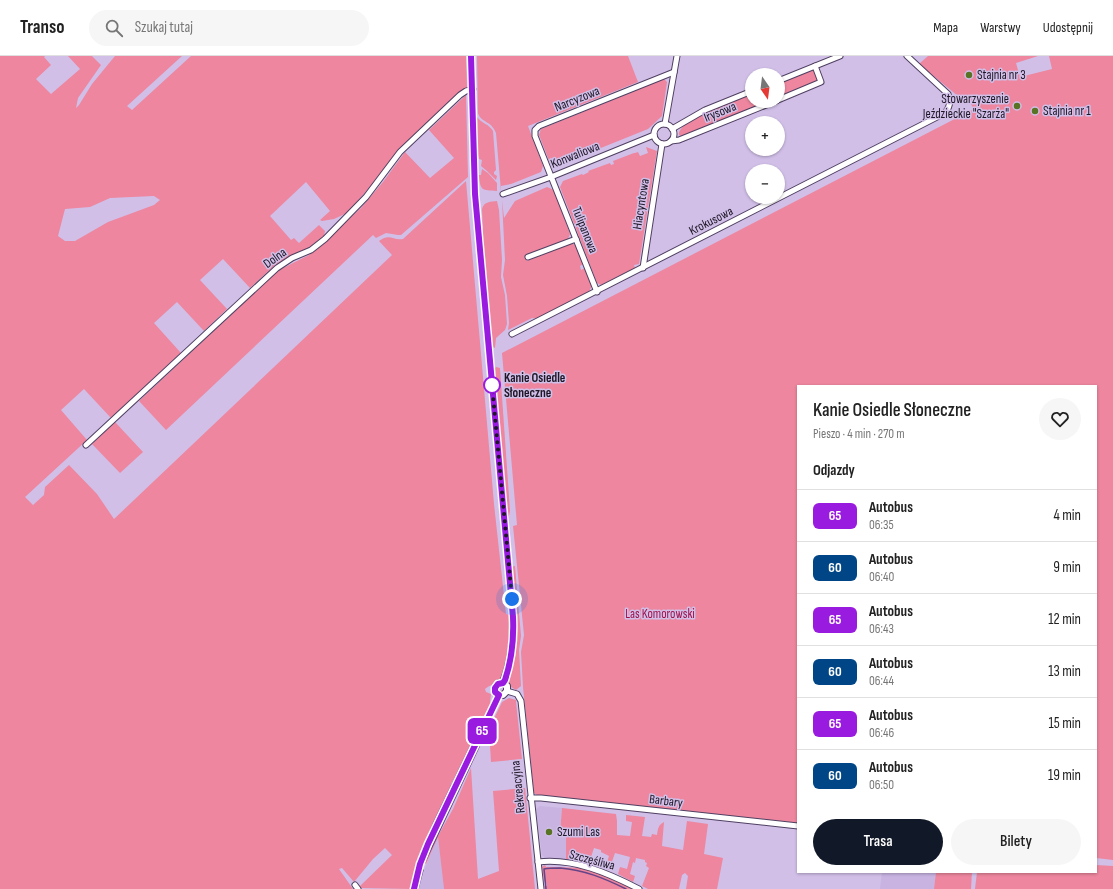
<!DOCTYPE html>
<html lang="pl">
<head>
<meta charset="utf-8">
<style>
	body { margin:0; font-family:"Sofia Sans Condensed",sans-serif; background:#f6f6f6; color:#222; height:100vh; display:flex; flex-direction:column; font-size:15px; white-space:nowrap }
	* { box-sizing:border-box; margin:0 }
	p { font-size:13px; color:#767676 }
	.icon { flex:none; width:22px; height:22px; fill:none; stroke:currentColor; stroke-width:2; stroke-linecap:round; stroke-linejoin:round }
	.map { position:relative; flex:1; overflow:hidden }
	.details { position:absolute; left:797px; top:329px; width:300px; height:488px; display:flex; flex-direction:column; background:#fff; border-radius:0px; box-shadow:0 1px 3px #0004 }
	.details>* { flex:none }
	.badge { padding:0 8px; border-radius:6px; font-size:14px; line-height:26px }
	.needle { width:26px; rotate:166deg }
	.controls { position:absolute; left:745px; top:12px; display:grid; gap:8px }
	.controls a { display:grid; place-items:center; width:40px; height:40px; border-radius:50%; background:#fff; box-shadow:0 1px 3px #0004; font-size:20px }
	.you { position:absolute; width:20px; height:20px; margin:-10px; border:3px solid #fff; border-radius:50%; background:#1a73e8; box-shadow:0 0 0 6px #1a73e833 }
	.map>.badge { position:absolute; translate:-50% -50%; box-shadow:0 0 0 2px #fff }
	h2 { padding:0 16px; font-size:15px; line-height:36px }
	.round { display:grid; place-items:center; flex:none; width:42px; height:42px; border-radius:21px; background:#f6f6f6 }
	.headline { display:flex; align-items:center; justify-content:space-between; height:68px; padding:0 16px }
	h1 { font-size:19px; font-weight:600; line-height:30px }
	.action { display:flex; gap:8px; margin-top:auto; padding:8px 16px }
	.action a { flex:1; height:46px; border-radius:24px; background:#111827; color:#fff; font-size:16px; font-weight:600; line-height:46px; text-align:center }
	.action a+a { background:#f6f6f6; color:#222 }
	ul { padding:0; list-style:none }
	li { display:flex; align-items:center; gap:12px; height:52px; padding:0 16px; border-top:1px solid #e0e0e0 }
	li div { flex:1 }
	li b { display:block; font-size:15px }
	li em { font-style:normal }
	li .badge { min-width:44px; font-weight:700; text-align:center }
	header { display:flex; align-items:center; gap:24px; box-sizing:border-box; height:56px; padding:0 20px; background:#fff; border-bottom:1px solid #e0e0e0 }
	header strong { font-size:19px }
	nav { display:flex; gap:22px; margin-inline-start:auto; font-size:14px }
	.search { width:280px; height:36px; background:#f6f6f6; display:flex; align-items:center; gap:10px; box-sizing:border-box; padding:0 14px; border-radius:22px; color:#767676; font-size:15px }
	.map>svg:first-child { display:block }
</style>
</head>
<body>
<header>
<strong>Transo</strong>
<div class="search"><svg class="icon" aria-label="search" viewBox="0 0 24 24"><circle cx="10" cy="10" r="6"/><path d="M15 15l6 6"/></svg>Szukaj tutaj</div>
<nav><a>Mapa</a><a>Warstwy</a><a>Udostępnij</a></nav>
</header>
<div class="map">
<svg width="1113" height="833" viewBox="0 0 1113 833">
	<rect width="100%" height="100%" fill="#d1bfe8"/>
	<g fill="#c8b3e1">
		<path d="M540,750L562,752L560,776H566V803H546L542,799L536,753Z"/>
		<path d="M438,780L444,833H419L425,812Z"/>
		<path d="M882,816H936L934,833H880Z"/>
	</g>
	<g fill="#ed869e" fill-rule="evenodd">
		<path d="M0,0H45L44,1L51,9L36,23L51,38L80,13L68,0H92L101,9L78,42L76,52L79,49L92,28L115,0H182L127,50L132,54L191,0H466L467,31L423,71L347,157L334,163L322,165L320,164L330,155L306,126L270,160L291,184L294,182L299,187L319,169L325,175L324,180L307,194L275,209L250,232L223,203L200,224L227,253L204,275L177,246L154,267L181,297L111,362L84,333L61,354L87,384L25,441L33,449L44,439L45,431L69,409L97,438L114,463L392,199L379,185C390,177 393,185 403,183L466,125L494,448L506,558L510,559C510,573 510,614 500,623C496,628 489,629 485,633L486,636L491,638L490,646L492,647L482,670L451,728L453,729L413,825L411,833L361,832L360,830L392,799L385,792L373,803L354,826L342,812L339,813L353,833H0ZM154,140L160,144L154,149L108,166L75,185H65L58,180L65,153L90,151L110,142Z"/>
		<path d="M477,0H628L638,26L528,70L543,110L541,116L511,128L501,130V135L496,77C491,64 481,67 478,57Z"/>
		<path d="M928,0H1038L1016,7L1020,21L1052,13L1049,0H1113V804L1096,802V330H798V767L537,739L534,737L523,631L521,596L524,579L513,470L517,469L502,297L974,53L970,47L964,45L919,8Z"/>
		<path d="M812,13L816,15L819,25L778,42V27Z"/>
		<path d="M664,23L667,26L662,60L648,73L556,110L550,107L539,79L541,73Z"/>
		<path d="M752,37V45H770L683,81L679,79C678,63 738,43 752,37Z"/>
		<path d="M466,39L468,121L401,179H398L386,177L376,182L373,179L166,374L139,345L279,214L309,199L361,152L383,126L405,96L430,122L454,102L429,74Z"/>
		<path d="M477,61C481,67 489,68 493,75L496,114L494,116V118L497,120L496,124L487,115L481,110L482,104L479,103L476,91Z"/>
		<path d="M646,91L657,95L639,208L634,209L635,212L601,229L597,227L560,131L563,125L582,118L583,119L589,116L588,115L610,107L611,109L614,108L613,105L634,97H635L638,96L640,100L648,97Z"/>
		<path d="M482,113L488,117L497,127V135C482,134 480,135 479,119H481Z"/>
		<path d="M547,131L554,134L570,178L568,183L525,200L527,205L570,187L576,189L583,208L580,210L581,214L585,212L592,229L589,236L538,263L532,262L508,274L509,267L507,240L503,219L505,204L502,144L504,162L515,145Z"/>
		<path d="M497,145L499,154L502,204L501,221L505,239L507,268L505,274L496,282L495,292L491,290L482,189L483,179L482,153C484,145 491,146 497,145Z"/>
		<path d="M496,311L500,312L510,455L508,464L505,458L493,314Z"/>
		<path d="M115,366L143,396L120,417L92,388Z"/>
		<path d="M515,510L521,580L519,594L521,630L516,634L511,631C504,623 513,607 514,599C518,569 514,540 511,511Z"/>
		<path d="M509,642L516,644V646L522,703L491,706L489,673L502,646Z"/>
		<path d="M471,712L478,823L499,815L493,735L525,732L535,833H444L438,781L426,808L424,806L435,779L438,780L453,753Z"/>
		<path d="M562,752L616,758L617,765V779L630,780L632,766L626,765V759L645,761L642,780L651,781L652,778L657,779C658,773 658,769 664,766L662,790L683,794L687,765L708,768L704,798L723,802L717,833H686L688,820L685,817L682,819L679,833H648L642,830L649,812L646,810L647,807L645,806V804L636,802L635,807L633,806L630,818L635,820L633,826L618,818L620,811L627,813L630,801L615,797L609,814L605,812L609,800L601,796V794L594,792L591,801H593V803L597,804L596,810L573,803H566V776L560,777Z"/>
		<path d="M545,809L546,811C557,811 569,811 580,812C599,815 616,825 633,833H545L544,830H547L546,826L544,825L542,811Z"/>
		<path d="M1096,809L1113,810V833H975L977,816H1096Z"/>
		<path d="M936,816H972L971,833H934Z"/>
	</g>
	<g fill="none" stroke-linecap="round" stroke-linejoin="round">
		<g stroke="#648" stroke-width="1.5">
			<path d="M417,806L434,766L481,668"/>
			<path d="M425,806L485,678"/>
			<path d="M418,833L423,814"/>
			<path d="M546,833L544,813C549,812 554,812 560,812C584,814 604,822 626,833"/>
		</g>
		<defs>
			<g id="minor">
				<path d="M778,25L840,0"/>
				<path d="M778,44L821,26L815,10"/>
				<path d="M665,68L677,0"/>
				<circle cx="664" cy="78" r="10"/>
				<path d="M672,73L705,54L752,35"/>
				<path d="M671,85L679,84L776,45"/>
				<path d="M503,138L551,121L654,79"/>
				<path d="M528,201L576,183"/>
				<path d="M643,212L662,88"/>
				<path d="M597,236L535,80V74L539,70L674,16"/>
				<path d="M512,278L945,57C950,51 951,45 948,38L907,0"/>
				<path d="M86,389L277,212L292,202L311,194L325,183L366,141L400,96L460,39L466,35L473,33"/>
				<path d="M507,635L517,638L521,645L541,833"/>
				<path d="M530,742H541L798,770"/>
				<path d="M538,806C574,802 608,817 639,833"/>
				<path d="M355,829L358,833"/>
			</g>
			<g id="tertiary">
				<path d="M471,0L475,138L513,561C514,583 511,606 503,627"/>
				<path d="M499,639H503L507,635V630L503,627"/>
				<path d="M499,639L495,636V631L499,627H503"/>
				<path d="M414,833L420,808L428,788L499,639"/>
			</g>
		</defs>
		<use href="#minor" stroke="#4f3f61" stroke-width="7"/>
		<use href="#tertiary" stroke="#4f3f61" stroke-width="8"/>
		<use href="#minor" stroke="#fff" stroke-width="5"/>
		<use href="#tertiary" stroke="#fff" stroke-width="6"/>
	</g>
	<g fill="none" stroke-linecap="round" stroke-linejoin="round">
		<defs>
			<path id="line" d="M414,833L420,808L428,788L499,639L495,636V632L498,628L503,627L505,624C512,603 514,582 513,561L475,138L471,0"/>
		</defs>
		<use href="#line" stroke="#fff" stroke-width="9"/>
		<use href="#line" stroke="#991bdf" stroke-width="6"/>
		<path stroke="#1d1625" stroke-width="4" stroke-dasharray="0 7.2" d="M492,329L512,543"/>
	</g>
	<g fill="#597325" stroke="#d1bfe8" stroke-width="1.5">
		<circle cx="969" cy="19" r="4"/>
		<circle cx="1017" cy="50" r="4"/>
		<circle cx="1035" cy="55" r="4"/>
		<circle cx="549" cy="776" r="4"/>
	</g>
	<circle fill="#fff" stroke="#991bdf" stroke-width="2" cx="492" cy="329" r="8"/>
	<g text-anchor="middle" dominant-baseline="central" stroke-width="3" stroke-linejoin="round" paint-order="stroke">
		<g font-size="13" fill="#1d1625" stroke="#d1bfe8" text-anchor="start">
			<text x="977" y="19">Stajnia nr 3</text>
			<text x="1009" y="43" text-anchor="end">Stowarzyszenie<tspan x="1009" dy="15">Jeździeckie "Szarża"</tspan></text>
			<text x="1043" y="55">Stajnia nr 1</text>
			<text x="557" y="776">Szumi Las</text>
		</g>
		<g font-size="13" fill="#1d1625" stroke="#d1bfe8">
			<text transform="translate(577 43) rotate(-22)">Narcyzowa</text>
			<text transform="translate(720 56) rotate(-22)">Irysowa</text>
			<text transform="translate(575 99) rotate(-22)">Konwaliowa</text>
			<text transform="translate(641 148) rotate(-81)">Hiacyntowa</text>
			<text transform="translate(711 165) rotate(-27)">Krokusowa</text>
			<text transform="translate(585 174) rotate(68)">Tulipanowa</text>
			<text transform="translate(275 202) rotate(-36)">Dolna</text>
			<text transform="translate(518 731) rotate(-96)">Rekreacyjna</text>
			<text transform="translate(666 745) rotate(7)">Barbary</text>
			<text transform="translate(592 804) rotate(15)">Szczęśliwa</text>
		</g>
		<g font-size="13" font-weight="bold" fill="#1d1625" stroke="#d1bfe8" text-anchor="start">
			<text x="504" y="322">Kanie Osiedle<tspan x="504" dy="15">Słoneczne</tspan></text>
		</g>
		<g font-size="13" fill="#9f1049" stroke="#d1bfe8">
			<text x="660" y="558">Las Komorowski</text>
		</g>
	</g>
</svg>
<div class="controls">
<a><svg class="needle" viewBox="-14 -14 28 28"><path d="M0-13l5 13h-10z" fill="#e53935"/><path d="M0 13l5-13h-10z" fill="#767676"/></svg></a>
<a>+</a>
<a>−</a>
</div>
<div class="you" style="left:512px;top:543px"></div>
<b class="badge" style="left:482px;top:675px;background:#991bdf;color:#fff">65</b>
<section class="details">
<div class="headline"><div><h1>Kanie Osiedle Słoneczne</h1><p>Pieszo · 4 min · 270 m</p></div><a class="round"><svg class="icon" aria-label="heart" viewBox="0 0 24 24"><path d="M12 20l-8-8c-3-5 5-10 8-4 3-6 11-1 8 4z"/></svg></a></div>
<h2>Odjazdy</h2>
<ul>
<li><span class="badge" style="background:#991bdf;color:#fff">65</span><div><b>Autobus</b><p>06:35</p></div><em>4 min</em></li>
<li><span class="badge" style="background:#004687;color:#fff">60</span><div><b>Autobus</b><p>06:40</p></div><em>9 min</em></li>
<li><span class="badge" style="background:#991bdf;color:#fff">65</span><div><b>Autobus</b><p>06:43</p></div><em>12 min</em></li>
<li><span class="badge" style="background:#004687;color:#fff">60</span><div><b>Autobus</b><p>06:44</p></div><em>13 min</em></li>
<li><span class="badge" style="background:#991bdf;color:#fff">65</span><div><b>Autobus</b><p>06:46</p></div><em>15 min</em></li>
<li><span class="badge" style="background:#004687;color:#fff">60</span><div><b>Autobus</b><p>06:50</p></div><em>19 min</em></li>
</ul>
<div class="action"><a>Trasa</a><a>Bilety</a></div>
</section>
</div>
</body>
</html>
